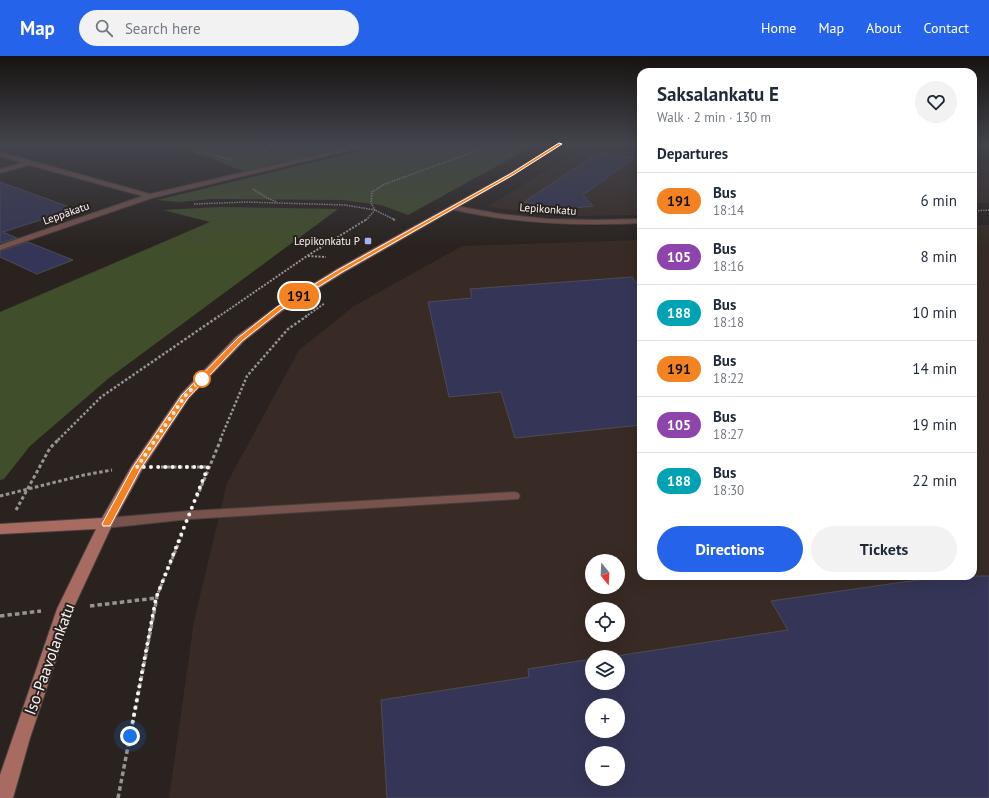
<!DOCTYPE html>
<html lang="en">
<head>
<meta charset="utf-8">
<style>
	body { margin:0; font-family:"PT Sans",sans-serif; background:#f2f2f3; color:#1f2937; height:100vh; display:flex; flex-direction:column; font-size:15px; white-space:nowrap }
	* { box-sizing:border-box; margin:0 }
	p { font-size:13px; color:#747a83 }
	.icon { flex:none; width:22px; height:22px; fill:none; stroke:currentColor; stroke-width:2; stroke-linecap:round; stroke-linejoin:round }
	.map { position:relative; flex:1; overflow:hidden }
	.panel { position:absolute; left:637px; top:12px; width:340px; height:512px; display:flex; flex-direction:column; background:#fff; border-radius:12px; box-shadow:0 4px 16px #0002 }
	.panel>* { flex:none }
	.badge { padding:0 8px; border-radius:13px; font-size:14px; line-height:26px }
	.needle { width:26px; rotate:162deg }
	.tools { position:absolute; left:585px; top:498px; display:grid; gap:8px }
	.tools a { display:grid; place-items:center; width:40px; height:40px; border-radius:50%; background:#fff; box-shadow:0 4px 16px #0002; font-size:20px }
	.you { position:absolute; width:20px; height:20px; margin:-10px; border:3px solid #fff; border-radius:50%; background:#1a73e8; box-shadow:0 0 0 6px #1a73e833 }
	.map>.badge { position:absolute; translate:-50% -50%; box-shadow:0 0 0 2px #fff }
	h2 { padding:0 20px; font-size:15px; line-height:36px }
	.round { display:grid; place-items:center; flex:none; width:42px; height:42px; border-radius:21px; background:#f2f2f3 }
	.head { display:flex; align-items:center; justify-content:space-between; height:68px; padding:0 20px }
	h1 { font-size:19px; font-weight:700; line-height:30px }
	.primary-button { display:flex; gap:8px; margin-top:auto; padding:8px 20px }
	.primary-button a { flex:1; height:46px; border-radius:24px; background:#2563eb; color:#fff; font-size:16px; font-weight:700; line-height:46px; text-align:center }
	.primary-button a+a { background:#f2f2f3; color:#1f2937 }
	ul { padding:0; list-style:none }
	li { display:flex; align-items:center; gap:12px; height:56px; padding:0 20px; border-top:1px solid #e0e1e3 }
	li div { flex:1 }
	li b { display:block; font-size:15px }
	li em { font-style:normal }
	li .badge { min-width:44px; font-weight:700; text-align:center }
	header { display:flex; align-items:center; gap:24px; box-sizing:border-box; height:56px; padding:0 20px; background:#2563eb; color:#fff }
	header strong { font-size:19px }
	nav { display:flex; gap:22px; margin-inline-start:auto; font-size:14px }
	.search { width:280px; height:36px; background:#f2f2f3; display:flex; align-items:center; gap:10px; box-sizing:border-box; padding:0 14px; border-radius:22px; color:#747a83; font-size:15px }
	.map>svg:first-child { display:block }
</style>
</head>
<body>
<header>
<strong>Map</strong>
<div class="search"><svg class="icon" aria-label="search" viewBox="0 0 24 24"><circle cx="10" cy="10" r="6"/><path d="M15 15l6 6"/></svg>Search here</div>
<nav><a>Home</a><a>Map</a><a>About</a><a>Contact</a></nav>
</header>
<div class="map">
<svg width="989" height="742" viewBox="0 0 989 742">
	<rect width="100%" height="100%" fill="#29221f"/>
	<g fill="#382b25" fill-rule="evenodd">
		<path d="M589,88H641V159L573,160L487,151Z"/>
		<path d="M973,105L989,108V147H973Z"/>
		<path d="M973,169H989V742H169L194,565L227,427L299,294L354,250L462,190L641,184V520H973ZM592,505H618V531H592ZM592,553H618V579H592ZM592,601H618V627H592ZM592,649H618V675H592ZM592,697H618V723H592Z"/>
	</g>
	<g fill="#414e2c">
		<path d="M170,88H335L345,92L243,115Z"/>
		<path d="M388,88H537L408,159L381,149L342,144L212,143L180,146L157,144Z"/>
		<path d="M220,151L338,153L109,322L30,390L4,423L0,424V256L210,166L163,154Z"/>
	</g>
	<g fill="#353657" stroke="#4c4c54" fill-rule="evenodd">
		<path d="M599,96L634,102L583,139L593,150L563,153L524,146Z"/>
		<path d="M0,126L75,153L3,176L17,182L0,187Z"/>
		<path d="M28,186L73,204L37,218L0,201V195Z"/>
		<path d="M632,221L641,233V369L515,382L501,336L449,341L428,246L472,242L470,233Z"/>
		<path d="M945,520H989V742H387L381,644L529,621L528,613L592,603V627H618V601H609L788,574L771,545ZM592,649H618V675H592ZM592,697H618V723H592Z"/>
	</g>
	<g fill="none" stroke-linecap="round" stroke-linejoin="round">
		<defs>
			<g id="lane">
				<path d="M346,88H352L358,93L353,94Z"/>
				<path d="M514,436L518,437L520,440L518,443L190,463L106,472L101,470L100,467L101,464L106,462L190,455Z"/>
			</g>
			<g id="street">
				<path d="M364,88H376L152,142L0,194V189L143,140L29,109L0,117V113L22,107L0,100V96L150,138Z"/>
				<path d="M451,149L500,158L547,163L594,164L641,163V167C577,170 514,168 451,153Z"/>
			</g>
			<path id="secondary" d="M555,88H563L514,119L343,217L282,255L244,285L189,342L143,412L113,467L73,553L30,682L13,742H0V719L57,553L96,473L0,478V468L102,462L131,411L181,338L236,281L276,251L337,213L510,117Z"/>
		</defs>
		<use href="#lane" stroke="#463f3d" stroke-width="2"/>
		<use href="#street" stroke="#463f3d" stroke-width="2"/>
		<use href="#secondary" stroke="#463f3d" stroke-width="2"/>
		<g stroke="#999391" stroke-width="1.5" stroke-dasharray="1.5 1" stroke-linecap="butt">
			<path d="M197,88L198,94L231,104"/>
			<path d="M264,96L275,88"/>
			<path d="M253,133L267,142L277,146"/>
			<path d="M194,148L246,146L345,149L375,154L395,164"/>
			<path d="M973,155L989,154"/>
			<path d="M366,164L375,154L371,147L372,136L385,128L495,88"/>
		</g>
		<g stroke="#999391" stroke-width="2" stroke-dasharray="2 1.5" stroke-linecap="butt">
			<path d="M393,163L396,165"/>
			<path d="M308,200L326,201"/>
			<path d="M218,261L307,200L367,163"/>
			<path d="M305,261L325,247"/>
		</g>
		<g stroke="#999391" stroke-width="2.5" stroke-dasharray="2.5 2" stroke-linecap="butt">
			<path d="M58,384L101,341L219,260"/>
			<path d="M220,384L247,320L288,273L307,260"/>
		</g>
		<g stroke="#999391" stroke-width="3" stroke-dasharray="3.5 2.5" stroke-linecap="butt">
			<path d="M161,411H208"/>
			<path d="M0,440L84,419L112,414"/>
			<path d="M197,441L221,383"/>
			<path d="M16,454L50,392L59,383"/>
			<path d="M156,542L182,479"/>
		</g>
		<g stroke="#999391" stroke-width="3.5" stroke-dasharray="4.5 3" stroke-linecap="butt">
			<path d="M90,550L156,542"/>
			<path d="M0,560L41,555"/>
			<path d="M118,742L157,541"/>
		</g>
		<use href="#lane" fill="#78524c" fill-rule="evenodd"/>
		<use href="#street" fill="#78524c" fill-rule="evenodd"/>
		<use href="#secondary" fill="#a86b62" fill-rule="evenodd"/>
	</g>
	<linearGradient id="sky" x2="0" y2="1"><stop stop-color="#171311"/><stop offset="0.46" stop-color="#43444d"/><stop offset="1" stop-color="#43444d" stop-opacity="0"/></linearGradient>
	<rect width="989" height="192" fill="url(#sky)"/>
	<path fill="#f58220" stroke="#fff" d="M559,87L562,88L513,119L342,216L281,254L242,285L188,342L141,412L110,470H103L102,468L133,411L182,339L238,282L277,251L338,214L510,118Z"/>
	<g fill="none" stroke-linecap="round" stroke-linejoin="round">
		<path stroke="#f9f4f2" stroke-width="4" stroke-dasharray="0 7.2" d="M130,680L156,542L208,411H137L185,340L207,317L202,323"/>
	</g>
	<rect fill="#a8b0fc" stroke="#29221f" stroke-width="1.5" x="364" y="181" width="8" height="8" rx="2"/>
	<circle fill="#fff" stroke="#f58220" stroke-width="2" cx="202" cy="323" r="8"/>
	<g text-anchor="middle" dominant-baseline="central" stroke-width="4" stroke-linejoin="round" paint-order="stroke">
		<g font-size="11" fill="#f9f4f2" stroke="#29221f">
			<text transform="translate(548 153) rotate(4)">Lepikonkatu</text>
			<text transform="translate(66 157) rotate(-19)">Leppäkatu</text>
		</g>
		<g font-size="11" fill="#f9f4f2" stroke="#29221f" text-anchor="end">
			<text x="360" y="185">Lepikonkatu P</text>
		</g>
		<g font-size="16" fill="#f9f4f2" stroke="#29221f">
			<text transform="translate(49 603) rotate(-70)">Iso-Paavolankatu</text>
		</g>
	</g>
</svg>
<div class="tools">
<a><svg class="needle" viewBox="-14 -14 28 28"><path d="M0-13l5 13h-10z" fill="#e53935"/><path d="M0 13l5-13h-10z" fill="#747a83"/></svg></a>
<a><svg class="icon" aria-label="locate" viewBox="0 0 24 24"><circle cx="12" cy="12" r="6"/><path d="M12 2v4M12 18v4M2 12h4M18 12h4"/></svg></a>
<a><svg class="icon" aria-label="layers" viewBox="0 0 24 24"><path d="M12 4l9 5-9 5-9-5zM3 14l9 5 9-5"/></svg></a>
<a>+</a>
<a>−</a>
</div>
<div class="you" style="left:130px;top:680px"></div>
<b class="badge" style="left:299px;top:240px;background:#f58220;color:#111">191</b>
<section class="panel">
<div class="head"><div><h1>Saksalankatu E</h1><p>Walk · 2 min · 130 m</p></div><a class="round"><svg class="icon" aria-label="heart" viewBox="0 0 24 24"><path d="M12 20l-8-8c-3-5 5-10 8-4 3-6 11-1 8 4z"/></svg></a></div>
<h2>Departures</h2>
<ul>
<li><span class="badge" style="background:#f58220;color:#111">191</span><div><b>Bus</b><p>18:14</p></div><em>6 min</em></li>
<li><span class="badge" style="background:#8e44ad;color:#fff">105</span><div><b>Bus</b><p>18:16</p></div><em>8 min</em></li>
<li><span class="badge" style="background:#00a3b4;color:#fff">188</span><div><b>Bus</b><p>18:18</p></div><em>10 min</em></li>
<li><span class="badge" style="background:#f58220;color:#111">191</span><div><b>Bus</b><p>18:22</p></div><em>14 min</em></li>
<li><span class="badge" style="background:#8e44ad;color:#fff">105</span><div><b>Bus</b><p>18:27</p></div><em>19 min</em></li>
<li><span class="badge" style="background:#00a3b4;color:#fff">188</span><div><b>Bus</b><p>18:30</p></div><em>22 min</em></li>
</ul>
<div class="primary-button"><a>Directions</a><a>Tickets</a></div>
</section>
</div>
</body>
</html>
